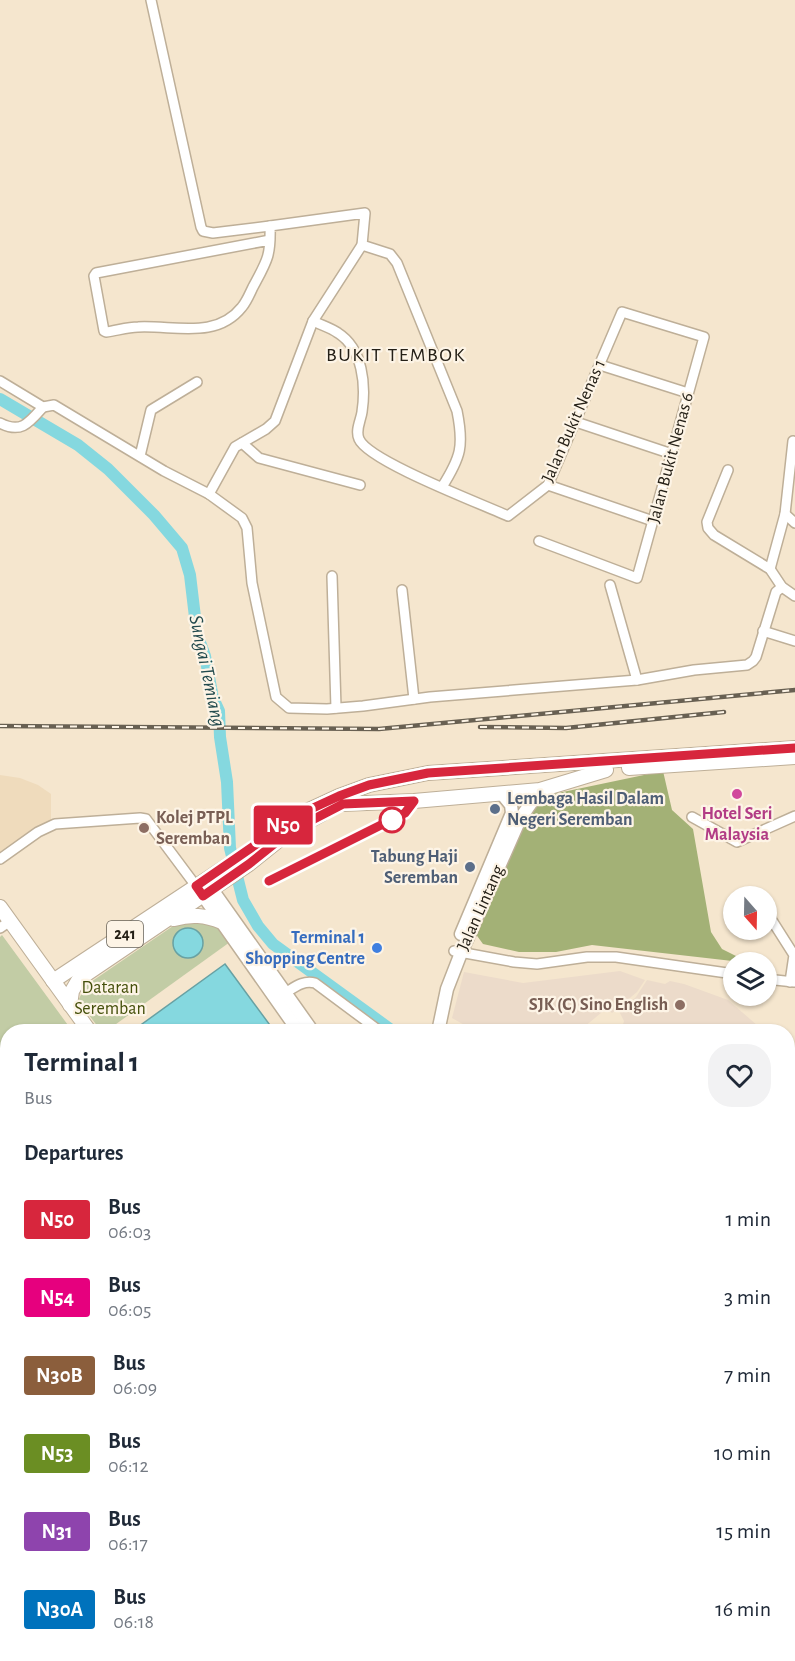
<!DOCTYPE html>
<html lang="en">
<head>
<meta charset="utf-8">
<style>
	body { margin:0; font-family:"Alegreya Sans",sans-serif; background:#f2f2f3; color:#1f2937; height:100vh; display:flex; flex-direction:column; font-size:22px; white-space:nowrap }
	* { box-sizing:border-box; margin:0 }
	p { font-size:20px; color:#747a83 }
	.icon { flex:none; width:33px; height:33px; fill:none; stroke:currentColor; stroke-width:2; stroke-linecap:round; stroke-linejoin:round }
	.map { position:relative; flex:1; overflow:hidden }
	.side { position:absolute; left:0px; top:1024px; width:795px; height:638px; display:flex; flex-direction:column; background:#fff; border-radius:24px 24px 0 0; box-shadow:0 2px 4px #0004 }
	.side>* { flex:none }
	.badge { padding:0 12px; border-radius:4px; font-size:21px; line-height:39px }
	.needle { width:39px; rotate:160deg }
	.buttons { position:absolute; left:723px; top:886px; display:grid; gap:12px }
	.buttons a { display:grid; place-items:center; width:54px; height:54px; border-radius:50%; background:#fff; box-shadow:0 2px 4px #0004; font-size:30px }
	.map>.badge { position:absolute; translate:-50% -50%; box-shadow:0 0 0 3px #fff }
	h2 { padding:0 24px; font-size:22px; line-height:54px }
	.round { display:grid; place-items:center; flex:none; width:63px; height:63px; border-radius:24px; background:#f2f2f3 }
	.overview { display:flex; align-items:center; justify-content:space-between; height:102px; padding:0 24px }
	h1 { font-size:28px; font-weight:700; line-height:45px }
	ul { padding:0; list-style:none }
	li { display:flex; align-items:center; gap:18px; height:78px; padding:0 24px }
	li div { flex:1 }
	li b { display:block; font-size:22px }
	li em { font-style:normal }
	li .badge { min-width:66px; font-weight:700; text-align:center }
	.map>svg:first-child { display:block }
</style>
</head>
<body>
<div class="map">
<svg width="795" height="1661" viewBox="0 0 795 1661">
	<rect width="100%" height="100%" fill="#f5e6ce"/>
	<path fill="#efdbbc" d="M0,775L20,778L38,785L51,794V821L0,854Z"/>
	<g fill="#ecdbca">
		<path d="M620,971L645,980L637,992L612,1013L607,1008L578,1032H477L452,1018L464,972L523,983Z"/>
		<path d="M647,980L665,984L670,981L684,984L728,1000L765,1032H621L619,1030L622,1028L624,1021L619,1011L636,997Z"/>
	</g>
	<g fill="#c2cca5">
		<path d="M200,920L219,926L230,942L105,1032H102L78,1001L85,986L173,926Z"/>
		<path d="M2,935L73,1032H8L7,1140L0,1145V937Z"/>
		<path d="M788,1116L795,1130V1371L788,1377Z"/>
	</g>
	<path fill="#a3b176" d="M663,771L672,810L693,829L711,932L722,949L750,963L592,945L556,952H519L483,944L475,933L529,803L539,797Z"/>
	<g fill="#85d8df" stroke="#68a1a3" stroke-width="1.5">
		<circle cx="188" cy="943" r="15"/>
		<path d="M225,964L275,1032H131Z"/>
	</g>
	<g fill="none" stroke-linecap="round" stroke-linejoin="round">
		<g stroke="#85d8df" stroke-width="12">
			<path d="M0,399L78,445L108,469L154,515L182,548L190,575L197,634L205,656L213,698L219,711L220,737L227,782L230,848L243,900L258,926L273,944L394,1032"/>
			<path d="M642,1661L645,1654"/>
		</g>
		<defs>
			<g id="minor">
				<path d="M151,0L201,227L203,231L213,233L270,226"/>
				<path d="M362,245L390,254L397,263L457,411C464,446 461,457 442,487"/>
				<path d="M313,321C321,325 331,328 338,333C363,349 366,385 362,412C361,420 355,430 359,439C368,461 482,504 508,516L548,485L622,312L704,337L637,578L539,541"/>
				<path d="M600,365L688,393"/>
				<path d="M0,381L43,407L54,405L164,471L209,494L242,518L247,528L252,583L276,697L289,708L327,709L363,706L430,697L637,680L694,670L747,665L753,661L756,657L776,592L782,587"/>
				<path d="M576,422L672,454"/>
				<path d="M0,423C21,434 29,423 43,407"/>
				<path d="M242,443L259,458L360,485"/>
				<path d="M140,456L151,410L197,382"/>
				<path d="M728,470L707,522L708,528L714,535L770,569L782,587L795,596"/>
				<path d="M548,485L653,521"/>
				<path d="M209,494L235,447L266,429L275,421L313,321L362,245L365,213L270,226C271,256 267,261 253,287C250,293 247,301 242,307C216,340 174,325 138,327C127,327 116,331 106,332L104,331L94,276L96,273L270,240"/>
				<path d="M785,514L795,523"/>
				<path d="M770,569L785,514L793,441"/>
				<path d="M332,576L336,708"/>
				<path d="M610,585L637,680"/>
				<path d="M402,590L414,699"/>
				<path d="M763,631L795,641"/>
				<path d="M692,817L737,842L795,816"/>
				<path d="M0,859L38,832L55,824L140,818L146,819L196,886"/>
				<path d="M766,911L794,955L790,982"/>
				<path d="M0,928L10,921"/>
				<path d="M454,951L514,962L537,964L587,957H616L734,974"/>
				<path d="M766,979L794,982"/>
				<path d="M285,993C295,987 303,980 315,983L381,1032"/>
				<path d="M0,1372L8,1382"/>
				<path d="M0,1436L8,1431"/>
				<path d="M0,1456L8,1466"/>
				<path d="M788,1591L795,1587"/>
				<path d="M236,1654L237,1661"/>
				<path d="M361,1654L366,1661"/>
				<path d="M411,1654L415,1661"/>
				<path d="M773,1654L777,1661"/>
				<path d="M158,1661V1654"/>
				<path d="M310,1661L319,1654"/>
				<path d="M451,1661L460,1654"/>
				<path d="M612,1661L620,1654"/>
			</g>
			<g id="major">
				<path d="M206,881L313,1032"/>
				<path d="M197,887L299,1032"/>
				<path d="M461,934L512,813L511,805L502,794"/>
				<path d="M438,1032L447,989L461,953L520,819L540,790"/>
				<path d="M738,1654L742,1661"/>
				<path d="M750,1654L755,1661"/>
				<path d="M46,1661L51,1654"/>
			</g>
			<g id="highway">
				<path d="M629,768L795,757"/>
				<path d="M343,804L414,801L540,790L606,770"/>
				<path d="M0,907L90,1032"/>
				<path d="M174,919C191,914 205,915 222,922"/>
				<path d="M53,981L245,854L300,814L339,796L369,785L428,773L795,748"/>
				<path d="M70,1005L72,991L79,979L249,864L289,832L322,814"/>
				<path d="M0,1232L8,1242"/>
				<path d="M297,1654L302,1661"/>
				<path d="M534,1654L538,1661"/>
			</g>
		</defs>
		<use href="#minor" stroke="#beaf98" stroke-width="12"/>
		<use href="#major" stroke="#beaf98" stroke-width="15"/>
		<use href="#highway" stroke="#beaf98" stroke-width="16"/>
		<use href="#minor" stroke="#fff" stroke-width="9"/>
		<use href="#major" stroke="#fff" stroke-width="12"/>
		<use href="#highway" stroke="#fff" stroke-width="14"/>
		<defs>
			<g id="rail">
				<path d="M0,726L379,729L795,690"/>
				<path d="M480,727L566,728L724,712"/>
			</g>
		</defs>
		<use href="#rail" stroke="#686052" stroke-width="4.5"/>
		<use href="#rail" stroke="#fdf4e6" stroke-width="2" stroke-dasharray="7" stroke-linecap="butt"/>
	</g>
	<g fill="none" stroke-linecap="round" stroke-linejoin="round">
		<defs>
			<path id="line" d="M269,881L405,813L414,801L343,804L289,832L249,864L203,896L196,886L300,814L339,796L369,785L428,773L795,748"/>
		</defs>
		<use href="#line" stroke="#fff" stroke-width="14"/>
		<use href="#line" stroke="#d7263d" stroke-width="9"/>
	</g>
	<circle fill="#d1479c" stroke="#fdf4e6" stroke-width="2" cx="737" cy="794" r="6"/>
	<g fill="#5c6f8a" stroke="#fdf4e6" stroke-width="2">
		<circle cx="495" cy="809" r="6"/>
		<circle cx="470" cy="867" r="6"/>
	</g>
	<circle fill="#fff" stroke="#d7263d" stroke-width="3" cx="392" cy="820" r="12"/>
	<g fill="#8d6e63" stroke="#fdf4e6" stroke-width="2">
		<circle cx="144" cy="828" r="6"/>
		<circle cx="680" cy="1005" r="6"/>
	</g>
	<circle fill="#3f7fe0" stroke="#fdf4e6" stroke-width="2" cx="377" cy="948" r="6"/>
	<g text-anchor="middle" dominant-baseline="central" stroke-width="4.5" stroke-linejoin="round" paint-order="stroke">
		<rect fill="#fdf4e6" stroke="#666055" stroke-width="1.5" x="107" y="921" width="36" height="26" rx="4.5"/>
		<g font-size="16" font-weight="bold" fill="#252017">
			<text x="125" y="934">241</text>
		</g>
		<g font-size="18" fill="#252017" stroke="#fdf4e6">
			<text transform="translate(574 421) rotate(-66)">Jalan Bukit Nenas 1</text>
			<text transform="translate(671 458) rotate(-75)">Jalan Bukit Nenas 6</text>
			<text transform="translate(481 908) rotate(-66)">Jalan Lintang</text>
		</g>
		<g font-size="18" font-weight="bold" fill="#4e5e75" stroke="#fdf4e6" text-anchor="start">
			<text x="507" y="799">Lembaga Hasil Dalam<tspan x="507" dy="21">Negeri Seremban</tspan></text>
			<text x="458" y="857" text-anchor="end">Tabung Haji<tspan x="458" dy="21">Seremban</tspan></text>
		</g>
		<g font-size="18" font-weight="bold" fill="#b23c85" stroke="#fdf4e6">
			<text x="737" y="814">Hotel Seri<tspan x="737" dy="21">Malaysia</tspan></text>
		</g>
		<g font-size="18" font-weight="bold" fill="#785e54" stroke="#fdf4e6" text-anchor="start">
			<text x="156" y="818">Kolej PTPL<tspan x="156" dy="21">Seremban</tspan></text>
			<text x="668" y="1005" text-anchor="end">SJK (C) Sino English</text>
		</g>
		<g font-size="18" font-weight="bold" fill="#366cbe" stroke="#fdf4e6" text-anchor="end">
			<text x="365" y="938">Terminal 1<tspan x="365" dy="21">Shopping Centre</tspan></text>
		</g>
		<g font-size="18" fill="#444f0a" stroke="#fdf4e6">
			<text x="110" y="988">Dataran<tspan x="110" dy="21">Seremban</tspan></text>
		</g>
		<g font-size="20" letter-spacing="1.5" fill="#252017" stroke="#fdf4e6">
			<text x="396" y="355">BUKIT TEMBOK</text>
		</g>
		<g font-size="20" font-style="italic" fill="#224a4d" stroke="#fdf4e6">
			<text transform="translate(207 671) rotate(78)">Sungai Temiang</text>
		</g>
	</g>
</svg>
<div class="buttons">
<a><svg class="needle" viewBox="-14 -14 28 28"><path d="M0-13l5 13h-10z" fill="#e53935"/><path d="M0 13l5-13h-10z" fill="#747a83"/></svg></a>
<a><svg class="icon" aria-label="layers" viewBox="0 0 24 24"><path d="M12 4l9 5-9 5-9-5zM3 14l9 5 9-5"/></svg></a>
</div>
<b class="badge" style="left:283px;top:825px;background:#d7263d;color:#fff">N50</b>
<section class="side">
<div class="overview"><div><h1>Terminal 1</h1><p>Bus</p></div><a class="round"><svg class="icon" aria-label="heart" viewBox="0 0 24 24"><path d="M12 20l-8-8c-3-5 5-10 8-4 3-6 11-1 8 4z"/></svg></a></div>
<h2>Departures</h2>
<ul>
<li><span class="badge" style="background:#d7263d;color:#fff">N50</span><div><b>Bus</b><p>06:03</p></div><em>1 min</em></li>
<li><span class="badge" style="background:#e6007e;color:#fff">N54</span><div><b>Bus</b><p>06:05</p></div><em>3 min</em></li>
<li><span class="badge" style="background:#8b5e3c;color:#fff">N30B</span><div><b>Bus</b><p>06:09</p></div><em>7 min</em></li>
<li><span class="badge" style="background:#6b8e23;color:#fff">N53</span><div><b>Bus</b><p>06:12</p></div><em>10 min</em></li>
<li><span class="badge" style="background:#8e44ad;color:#fff">N31</span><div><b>Bus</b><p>06:17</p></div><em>15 min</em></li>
<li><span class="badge" style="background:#0072bc;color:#fff">N30A</span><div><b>Bus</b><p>06:18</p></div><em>16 min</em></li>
</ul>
</section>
</div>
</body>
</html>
